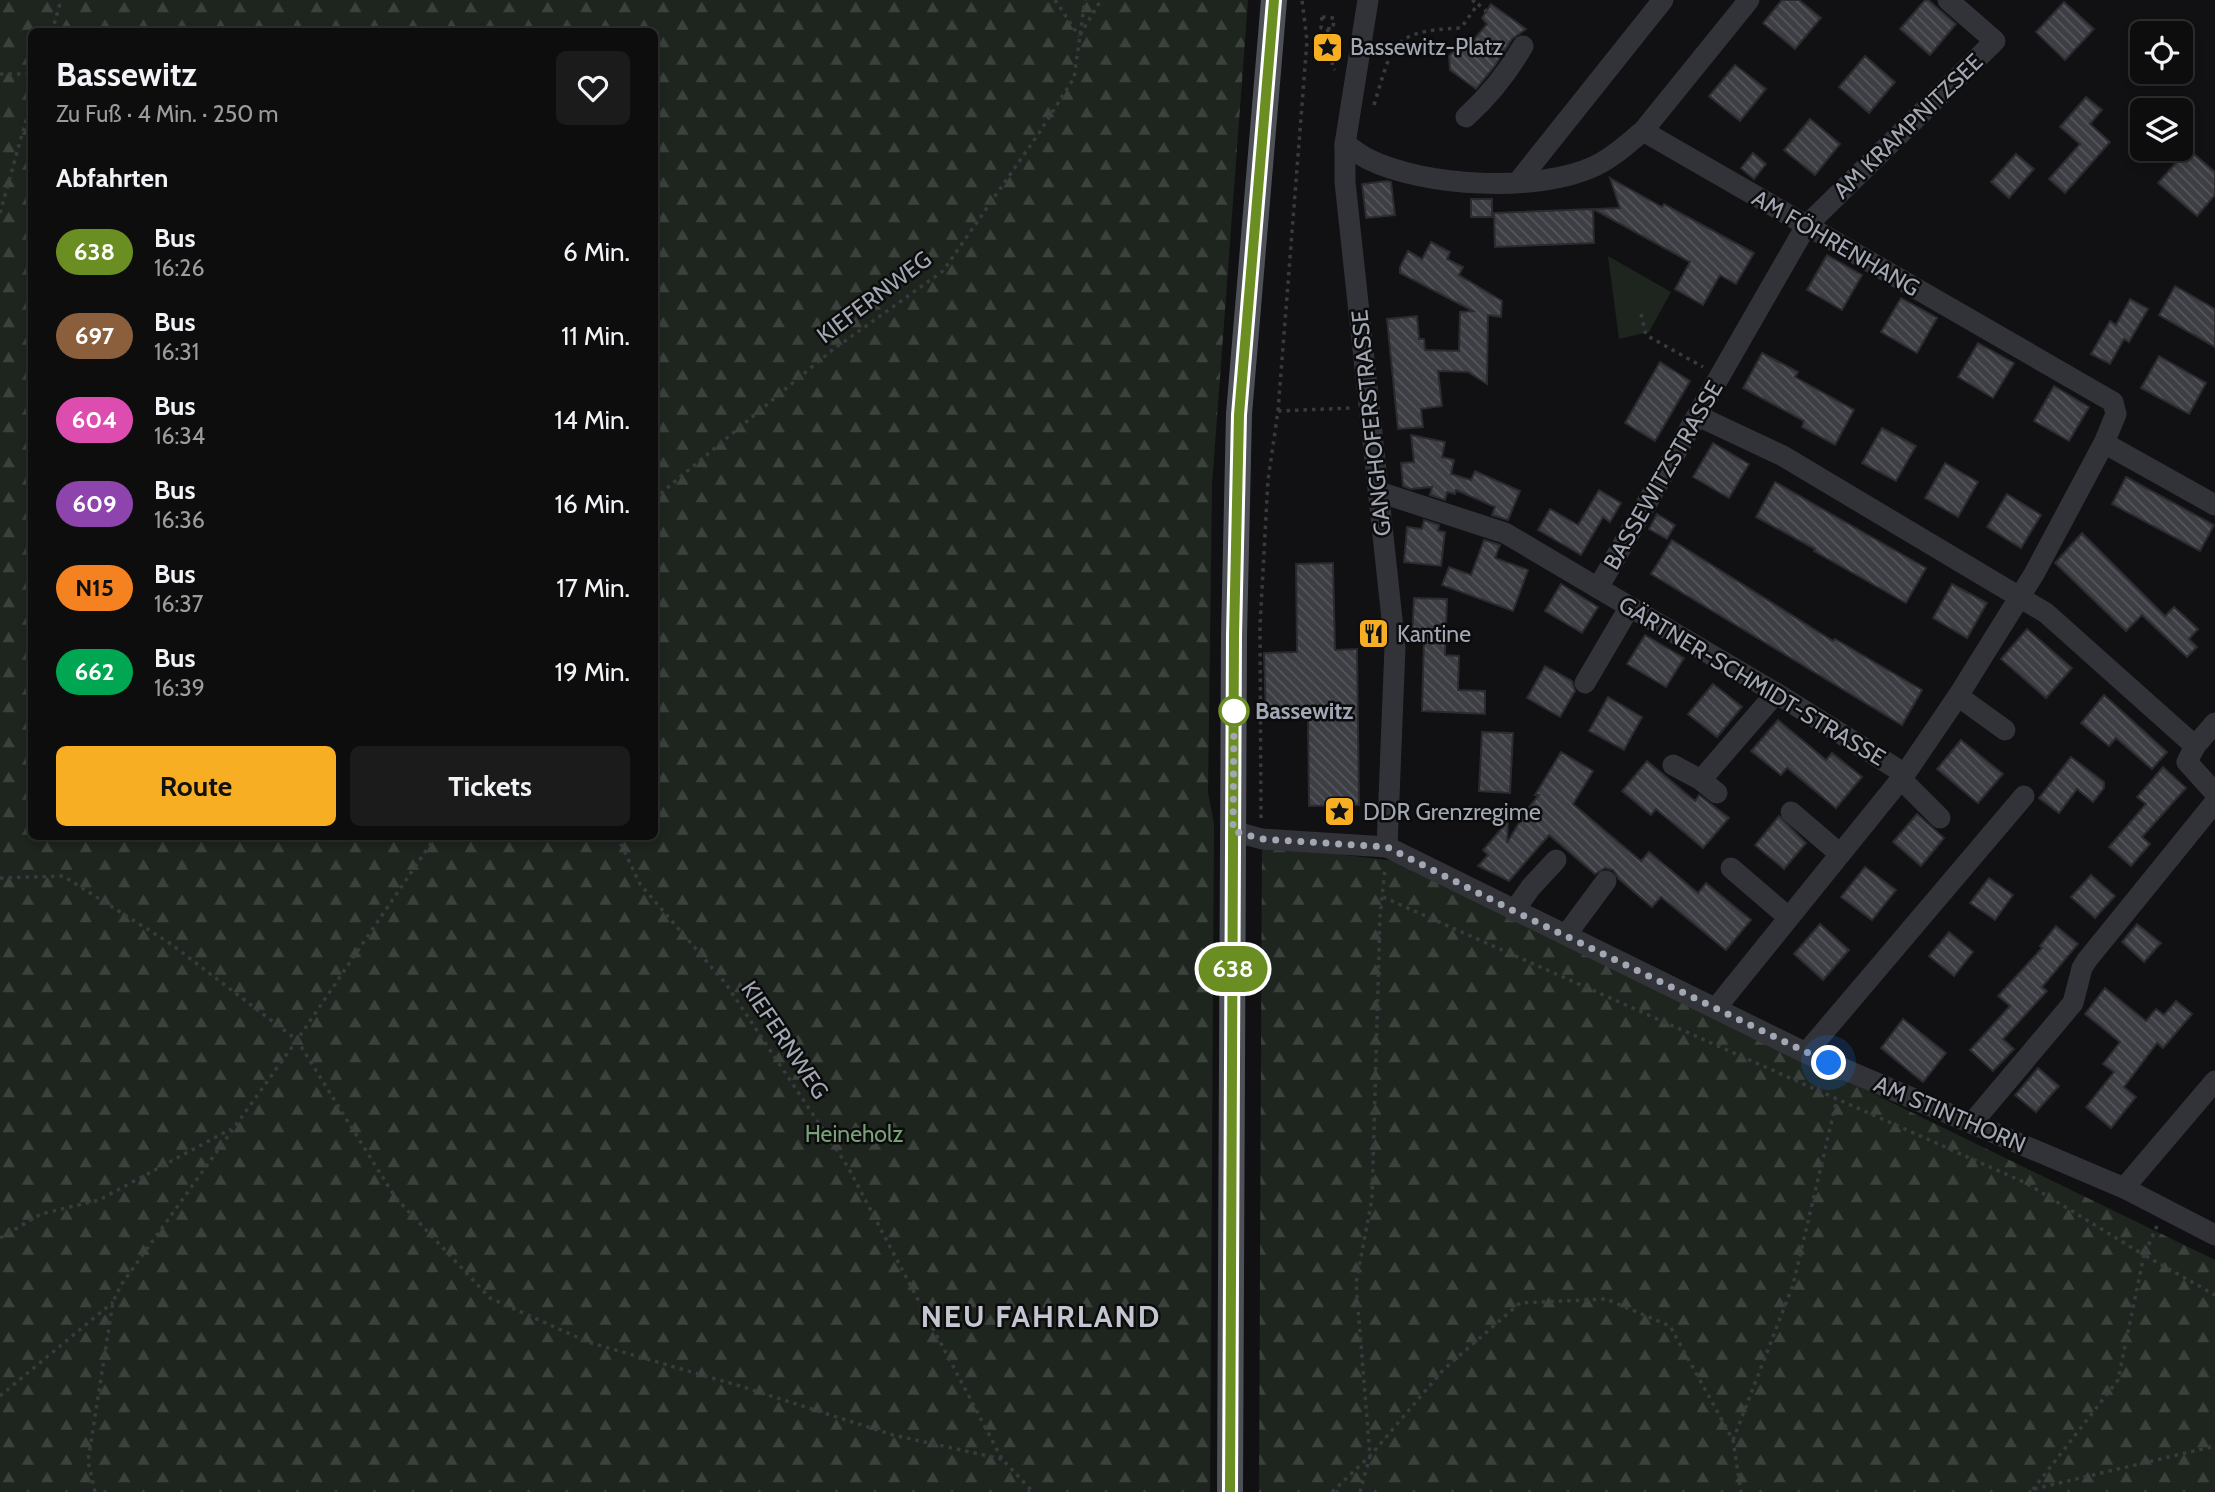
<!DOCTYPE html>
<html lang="de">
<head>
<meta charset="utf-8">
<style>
	body { margin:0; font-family:Cabin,sans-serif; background:#1b1b1c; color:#f1f3f6; height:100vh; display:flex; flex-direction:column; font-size:26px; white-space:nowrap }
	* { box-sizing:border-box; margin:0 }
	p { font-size:23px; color:#9a9c9e }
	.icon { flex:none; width:38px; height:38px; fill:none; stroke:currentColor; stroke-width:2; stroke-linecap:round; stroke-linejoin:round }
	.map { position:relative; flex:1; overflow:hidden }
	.side { position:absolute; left:28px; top:28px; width:630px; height:812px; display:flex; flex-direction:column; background:#0d0d0e; border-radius:10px; box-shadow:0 4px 10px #0003,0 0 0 2px #2d2d2e }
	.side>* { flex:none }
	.badge { padding:0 14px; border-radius:23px; font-size:24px; line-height:46px }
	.buttons { position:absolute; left:2130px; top:21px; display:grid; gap:14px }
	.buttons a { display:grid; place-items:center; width:63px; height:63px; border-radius:10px; background:#0d0d0e; box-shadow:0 4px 10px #0003,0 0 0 2px #2d2d2e; font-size:35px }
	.you { position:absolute; width:35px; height:35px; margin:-18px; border:5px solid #fff; border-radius:50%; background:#1a73e8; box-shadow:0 0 0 10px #1a73e833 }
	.map>.badge { position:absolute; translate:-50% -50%; box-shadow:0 0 0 4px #fff }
	h2 { padding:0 28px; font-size:26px; line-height:63px }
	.round { display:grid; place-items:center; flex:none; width:74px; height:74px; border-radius:10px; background:#1b1b1c }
	.overview { display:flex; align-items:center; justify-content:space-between; height:119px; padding:0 28px }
	h1 { font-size:33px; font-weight:700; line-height:52px }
	.button { display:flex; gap:14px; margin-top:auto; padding:14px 28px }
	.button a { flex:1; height:80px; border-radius:10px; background:#f8ae23; color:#111; font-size:28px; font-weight:700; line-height:80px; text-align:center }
	.button a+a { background:#1b1b1c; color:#f1f3f6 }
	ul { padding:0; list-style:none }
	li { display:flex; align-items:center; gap:21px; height:84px; padding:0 28px }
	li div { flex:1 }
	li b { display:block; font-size:26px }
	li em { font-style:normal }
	li .badge { min-width:77px; font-weight:700; text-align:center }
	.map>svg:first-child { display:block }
</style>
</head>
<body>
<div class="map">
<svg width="2215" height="1492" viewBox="0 0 2215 1492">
	<defs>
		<pattern id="forest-firs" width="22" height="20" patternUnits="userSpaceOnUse" patternTransform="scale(1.75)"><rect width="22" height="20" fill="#1d251e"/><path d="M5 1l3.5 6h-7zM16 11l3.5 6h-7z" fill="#3b423c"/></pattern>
		<pattern id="building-back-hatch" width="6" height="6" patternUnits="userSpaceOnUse" patternTransform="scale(1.75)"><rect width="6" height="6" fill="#3d3e43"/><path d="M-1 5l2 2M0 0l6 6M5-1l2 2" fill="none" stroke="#56575c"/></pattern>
	</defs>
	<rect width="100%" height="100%" fill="#111113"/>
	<path fill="#1d251e" d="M1608,256L1671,292L1649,332L1619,339Z"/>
	<g fill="url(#forest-firs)" fill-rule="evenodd">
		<path d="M0,0H1248L1212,485L1208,793L1214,824L1210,1492H0ZM32,32H654V836H32Z"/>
		<path d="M1262,845L1395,861L2215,1260V1492H1259Z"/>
	</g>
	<g fill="url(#building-back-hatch)" stroke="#2b2b2f" stroke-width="2">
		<path d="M1782,0H1799L1821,18L1795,49L1763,23Z"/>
		<path d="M1925,0H1928L1956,24L1930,55L1900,29Z"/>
		<path d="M2064,2L2094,29L2065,60L2036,32Z"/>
		<path d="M1491,4L1526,29L1512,39L1494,67L1476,89L1450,70L1449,56L1460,43L1472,42L1487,24L1482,18Z"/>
		<path d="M1865,56L1895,82L1869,113L1839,87Z"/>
		<path d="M1735,65L1766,89L1740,121L1709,96Z"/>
		<path d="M2086,97L2102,110L2090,124L2110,142L2065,193L2049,179L2080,144L2060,127Z"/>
		<path d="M1810,119L1840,144L1815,175L1784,150Z"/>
		<path d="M2188,149L2215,172V195L2197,216L2158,183Z"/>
		<path d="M1753,153L1766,164L1754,179L1741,168Z"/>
		<path d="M2016,154L2034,169L2009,198L1991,182Z"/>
		<path d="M1610,178L1662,207L1664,204L1754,253L1736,284L1720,275L1703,305L1675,289L1690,262L1593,209L1620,208Z"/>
		<path d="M1387,181L1391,182L1395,215L1366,218L1362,184Z"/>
		<rect x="1471" y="199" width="21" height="18"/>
		<path d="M1593,209L1594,243L1495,247L1494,213Z"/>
		<path d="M1431,242L1450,252L1447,259L1463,267L1459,275L1502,301L1501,317L1488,315L1487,384L1468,372L1438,371L1442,406L1421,409L1423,427L1398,429L1387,319L1417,316L1419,339H1424L1425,350L1459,351L1460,312L1473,311L1400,273V267L1408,251L1422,259Z"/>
		<path d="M1827,255L1862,275L1842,310L1807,290Z"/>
		<path d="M2175,286L2215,309V347L2159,315Z"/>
		<path d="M1901,298L1937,318L1917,353L1881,332Z"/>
		<path d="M2130,299L2148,309L2129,342L2124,339L2110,364L2091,354L2110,321L2116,325Z"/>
		<path d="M1978,343L2014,363L1993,398L1958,377Z"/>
		<path d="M1762,353L1798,372L1795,377L1854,410L1835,445L1802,427L1804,421L1743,388Z"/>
		<path d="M2159,356L2206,383L2189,414L2141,388Z"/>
		<path d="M1660,362L1690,381L1655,441L1625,423Z"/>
		<path d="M2054,386L2089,407L2069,441L2034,421Z"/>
		<path d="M1882,428L1916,446L1896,481L1862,463Z"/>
		<path d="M1411,435L1445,442L1442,457L1454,460L1451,474L1471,480L1475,471L1520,491L1508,520L1492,515L1495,507L1456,490L1455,494L1447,492L1445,500L1430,495L1432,487L1411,489L1403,486L1401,463L1414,462Z"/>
		<path d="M1713,443L1749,464L1729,498L1693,477Z"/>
		<path d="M1945,463L1978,482L1958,517L1925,498Z"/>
		<path d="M2126,477L2214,525L2200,551L2112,504Z"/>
		<path d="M1775,482L1926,568L1906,603L1814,551L1815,549L1756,517Z"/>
		<path d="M1599,490L1621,503L1610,522L1603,517L1581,555L1538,530L1550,509L1578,525Z"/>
		<path d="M2007,494L2041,515L2021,548L1987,527Z"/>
		<path d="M1657,514L1675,525L1667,539L1649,529Z"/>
		<path d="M1424,520L1439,525L1438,531L1445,532L1441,566L1404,562L1407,527L1422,529Z"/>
		<path d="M2082,533L2165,616L2174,607L2198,629L2189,639L2197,647L2187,657L2142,615L2126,631L2055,563Z"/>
		<path d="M1484,540L1500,545L1495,558L1528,570L1513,611L1442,585L1449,567L1471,575Z"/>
		<path d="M1672,540L1833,641L1835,639L1922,690L1902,725L1651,574Z"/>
		<path d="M1333,563L1335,650L1357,649L1359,805L1309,806L1308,716L1266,717L1264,653L1297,652L1296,564Z"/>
		<path d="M1561,584L1598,607L1582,633L1545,611Z"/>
		<path d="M1952,584L1987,603L1967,638L1933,618Z"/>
		<path d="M1414,598L1447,599L1445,655L1459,656L1458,690L1485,691V714L1422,711L1424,639H1412Z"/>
		<path d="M2027,629L2072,668L2046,698L2001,659Z"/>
		<path d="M1645,635L1684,658L1666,687L1627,664Z"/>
		<path d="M1545,666L1572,681L1575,691L1560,717L1527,698Z"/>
		<path d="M1713,684L1742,707L1717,737L1688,714Z"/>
		<path d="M2104,695L2167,752L2152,769L2116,738L2109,746L2081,723Z"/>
		<path d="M1608,697L1642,717L1624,750L1589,731Z"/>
		<path d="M1778,720L1826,760L1832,753L1862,777L1836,808L1787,768L1781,775L1751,751Z"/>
		<path d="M1482,732L1513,733L1510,793L1479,791Z"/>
		<path d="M1961,740L2003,774L1978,803L1937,769Z"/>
		<path d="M1561,752L1593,771L1573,804L1641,861L1649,852L1698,893L1706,883L1751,920L1726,950L1661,897L1652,907L1619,879L1613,870L1605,868L1595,874L1549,835L1509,881L1478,866L1488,855L1483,850L1508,821L1507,843L1526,811L1539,795H1535Z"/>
		<path d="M2071,757L2104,782V788L2093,802L2077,789L2059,813L2039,798Z"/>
		<path d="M1647,761L1695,801L1699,795L1729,818L1703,848L1656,809L1651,815L1622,791Z"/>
		<path d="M2163,767L2186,788L2142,837L2150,844L2131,866L2109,847L2146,804L2137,797Z"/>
		<path d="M1917,814L1944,838L1921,866L1893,842Z"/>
		<path d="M1779,816L1806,843L1784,869L1755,845Z"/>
		<path d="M1865,867L1896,890L1872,920L1841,897Z"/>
		<path d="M2091,875L2115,896L2095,918L2071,897Z"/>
		<path d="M1989,878L2013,895L1995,920L1970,903Z"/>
		<path d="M1820,924L1849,950L1823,980L1794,954Z"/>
		<path d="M2137,924L2161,943L2144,962L2122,942Z"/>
		<path d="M2056,926L2078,944L2042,987L2047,991L2003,1039L2014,1049L1993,1071L1970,1050L2010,1006L1998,996L2042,948L2040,946Z"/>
		<path d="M1949,932L1973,952L1954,976L1929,956Z"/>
		<path d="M2105,988L2146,1021L2156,1009L2164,1015L2176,1001L2192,1014L2163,1048L2157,1043L2124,1087L2136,1097L2111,1128L2086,1107L2114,1072L2103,1064L2120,1042L2085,1014Z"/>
		<path d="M1903,1019L1946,1053L1923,1082L1881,1048Z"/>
		<path d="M2038,1068L2059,1086L2036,1112L2015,1095Z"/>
	</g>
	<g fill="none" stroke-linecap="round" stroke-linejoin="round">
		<g stroke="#383a3f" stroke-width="3.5" stroke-dasharray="3.5 5" stroke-linecap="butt">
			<path d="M1055,0L1079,36"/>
			<path d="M1472,0L1478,4"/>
			<path d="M1322,17L1334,18L1333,29L1321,28Z"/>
			<path d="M1327,29L1334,48L1332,66L1335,70"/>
			<path d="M52,32L61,0"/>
			<path d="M1080,35L1101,0"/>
			<path d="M0,74H32"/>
			<path d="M1374,105C1393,43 1391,31 1461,28L1478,4L1486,11"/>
			<path d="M0,213L32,99"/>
			<path d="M1641,314L1646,335L1703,367"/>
			<path d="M1278,411L1350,408"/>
			<path d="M654,499L831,351L943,271L1039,133L1074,78L1085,0"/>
			<path d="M1261,818L1260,626L1268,480L1278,411L1307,41L1302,0"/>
			<path d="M617,836L640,884L726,984L848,1167L1002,1459L1033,1492"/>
			<path d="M0,878L63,876L171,944L297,1040L395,1197L490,1298L588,1342L740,1386L893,1435L1002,1459"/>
			<path d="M1383,897L2026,1183L2144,1255L2118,1380L2031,1492"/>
			<path d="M2157,1226L2144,1255L2215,1295"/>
			<path d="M0,1238L41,1214L99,1200L231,1129"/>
			<path d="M0,1396L113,1302"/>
			<path d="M1733,1440L1793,1285L1837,1099"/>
			<path d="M2034,1489L2215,1446"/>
			<path d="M95,1492L88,1461L113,1302L121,1285L297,1040L436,836"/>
			<path d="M1332,1492L1370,1456L1443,1370L1520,1303L1606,1299L1670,1326L1733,1440L1741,1492"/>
			<path d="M1360,1492L1370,1456L1356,1283L1372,1199L1380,917L1385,868"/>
		</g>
		<g stroke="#323338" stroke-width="21">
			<path d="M1368,0L1345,144V182L1395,647L1387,847"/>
			<path d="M1466,117C1490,95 1507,74 1523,46"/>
			<path d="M1643,131L1749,0"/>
			<path d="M1345,144C1353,149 1360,155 1368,159C1424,187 1538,193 1595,166C1614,157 1627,144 1643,131L2113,402L2116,414L2104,443L2034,574L1958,696L1905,774L1716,1008"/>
			<path d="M1518,182L1663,0"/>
			<path d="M1698,416L1783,456L2046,613L2195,746L2215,723"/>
			<path d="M2104,443L2215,505"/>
			<path d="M1379,492L1505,533L1598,588L1806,226L1995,41L1948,0"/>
			<path d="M1598,588L1776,693L1905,774"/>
			<path d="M1585,683L1629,608"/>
			<path d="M1958,696L2005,730"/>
			<path d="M2195,746L2187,762L2215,793"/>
			<path d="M1673,765L1701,780"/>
			<path d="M1901,779L1940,818"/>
			<path d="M1717,793L1701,780L1776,693"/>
			<path d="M1791,812L1840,854"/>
			<path d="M1233,831L1262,839L1387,847L1806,1053L2124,1188L2215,1235"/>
			<path d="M1731,868L1788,917"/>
			<path d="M1514,911L1531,887L1556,860"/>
			<path d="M1566,935L1606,881"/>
			<path d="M1806,1053L2024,796"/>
			<path d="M1972,1123L2073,1003L2082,968L2087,960L2215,802"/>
			<path d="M2124,1188L2215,1081"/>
		</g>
		<path stroke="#4e5057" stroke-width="26" d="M1230,1492L1234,636L1239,414L1274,0"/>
	</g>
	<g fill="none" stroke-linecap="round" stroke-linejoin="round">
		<defs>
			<path id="line" d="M1230,1492L1234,636L1239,415L1274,0"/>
		</defs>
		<use href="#line" stroke="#fff" stroke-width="16"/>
		<use href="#line" stroke="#6b8e23" stroke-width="10"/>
		<path stroke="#a2a7b4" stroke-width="7" stroke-dasharray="0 12.6" d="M1234,711L1233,831L1262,839L1387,847L1514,911L1829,1063"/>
	</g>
	<defs>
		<symbol id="sight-square" viewBox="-11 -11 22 22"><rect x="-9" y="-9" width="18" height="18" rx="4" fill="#f8ae23" stroke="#0c0c0d"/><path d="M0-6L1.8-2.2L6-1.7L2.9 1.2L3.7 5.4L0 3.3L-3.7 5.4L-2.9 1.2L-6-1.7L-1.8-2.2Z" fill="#111"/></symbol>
		<symbol id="restaurant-square" viewBox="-11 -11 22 22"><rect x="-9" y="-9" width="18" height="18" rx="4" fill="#f8ae23" stroke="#0c0c0d"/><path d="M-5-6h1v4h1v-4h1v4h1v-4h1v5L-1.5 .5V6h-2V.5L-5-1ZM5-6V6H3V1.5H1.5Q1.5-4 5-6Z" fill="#111"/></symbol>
	</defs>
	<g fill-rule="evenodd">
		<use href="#sight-square" x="1310" y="30" width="35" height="35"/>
		<use href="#restaurant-square" x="1356" y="616" width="35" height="35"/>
		<use href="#sight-square" x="1322" y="794" width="35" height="35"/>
	</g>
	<circle fill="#fff" stroke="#6b8e23" stroke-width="3.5" cx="1234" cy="711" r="14"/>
	<g text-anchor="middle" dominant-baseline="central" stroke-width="5" stroke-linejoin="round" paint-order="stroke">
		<g font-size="23" fill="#a2a7b4" stroke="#0c0c0d" text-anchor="start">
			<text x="1350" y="47">Bassewitz-Platz</text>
			<text x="1397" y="634">Kantine</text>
			<text x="1363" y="812">DDR Grenzregime</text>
		</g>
		<g font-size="23" fill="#a2a7b4" stroke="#0c0c0d">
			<text transform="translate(1908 126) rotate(-44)">AM KRAMPNITZSEE</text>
			<text transform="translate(1836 243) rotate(30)">AM FÖHRENHANG</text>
			<text transform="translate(874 297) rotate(-37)">KIEFERNWEG</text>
			<text transform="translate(1371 423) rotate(-96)">GANGHOFERSTRASSE</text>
			<text transform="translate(1663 475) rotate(-60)">BASSEWITZSTRASSE</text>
			<text transform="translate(1752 681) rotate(31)">GÄRTNER-SCHMIDT-STRASSE</text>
			<text transform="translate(785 1040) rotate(56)">KIEFERNWEG</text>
			<text transform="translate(1950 1114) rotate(23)">AM STINTHORN</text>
		</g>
		<g font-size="23" font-weight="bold" fill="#a2a7b4" stroke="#0c0c0d" text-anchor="start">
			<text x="1255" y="711">Bassewitz</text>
		</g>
		<g font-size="23" fill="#78a079" stroke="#0c0c0d">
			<text x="854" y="1134">Heineholz</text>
		</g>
		<g font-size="30" font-weight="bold" letter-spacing="2" fill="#c3c6d0" stroke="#0c0c0d">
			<text x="1041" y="1316">NEU FAHRLAND</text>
		</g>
	</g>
</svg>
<div class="buttons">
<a><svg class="icon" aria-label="locate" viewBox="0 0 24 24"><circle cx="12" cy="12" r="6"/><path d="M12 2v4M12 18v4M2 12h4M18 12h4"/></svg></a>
<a><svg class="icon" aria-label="layers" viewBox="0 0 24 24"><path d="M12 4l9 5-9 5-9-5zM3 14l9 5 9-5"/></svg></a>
</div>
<div class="you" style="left:1829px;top:1063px"></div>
<b class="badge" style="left:1233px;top:969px;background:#6b8e23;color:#fff">638</b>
<section class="side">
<div class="overview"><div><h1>Bassewitz</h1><p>Zu Fuß · 4 Min. · 250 m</p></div><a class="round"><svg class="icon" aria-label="heart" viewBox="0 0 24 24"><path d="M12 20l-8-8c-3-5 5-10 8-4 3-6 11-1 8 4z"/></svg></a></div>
<h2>Abfahrten</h2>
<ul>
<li><span class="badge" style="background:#6b8e23;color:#fff">638</span><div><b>Bus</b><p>16:26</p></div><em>6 Min.</em></li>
<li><span class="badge" style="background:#8b5e3c;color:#fff">697</span><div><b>Bus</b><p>16:31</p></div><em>11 Min.</em></li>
<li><span class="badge" style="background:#dd4daf;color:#fff">604</span><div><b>Bus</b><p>16:34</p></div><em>14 Min.</em></li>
<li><span class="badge" style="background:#8e44ad;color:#fff">609</span><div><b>Bus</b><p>16:36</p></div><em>16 Min.</em></li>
<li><span class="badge" style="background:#f58220;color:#111">N15</span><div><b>Bus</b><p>16:37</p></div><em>17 Min.</em></li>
<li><span class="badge" style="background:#00a651;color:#fff">662</span><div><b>Bus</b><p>16:39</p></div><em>19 Min.</em></li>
</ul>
<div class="button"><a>Route</a><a>Tickets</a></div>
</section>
</div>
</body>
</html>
